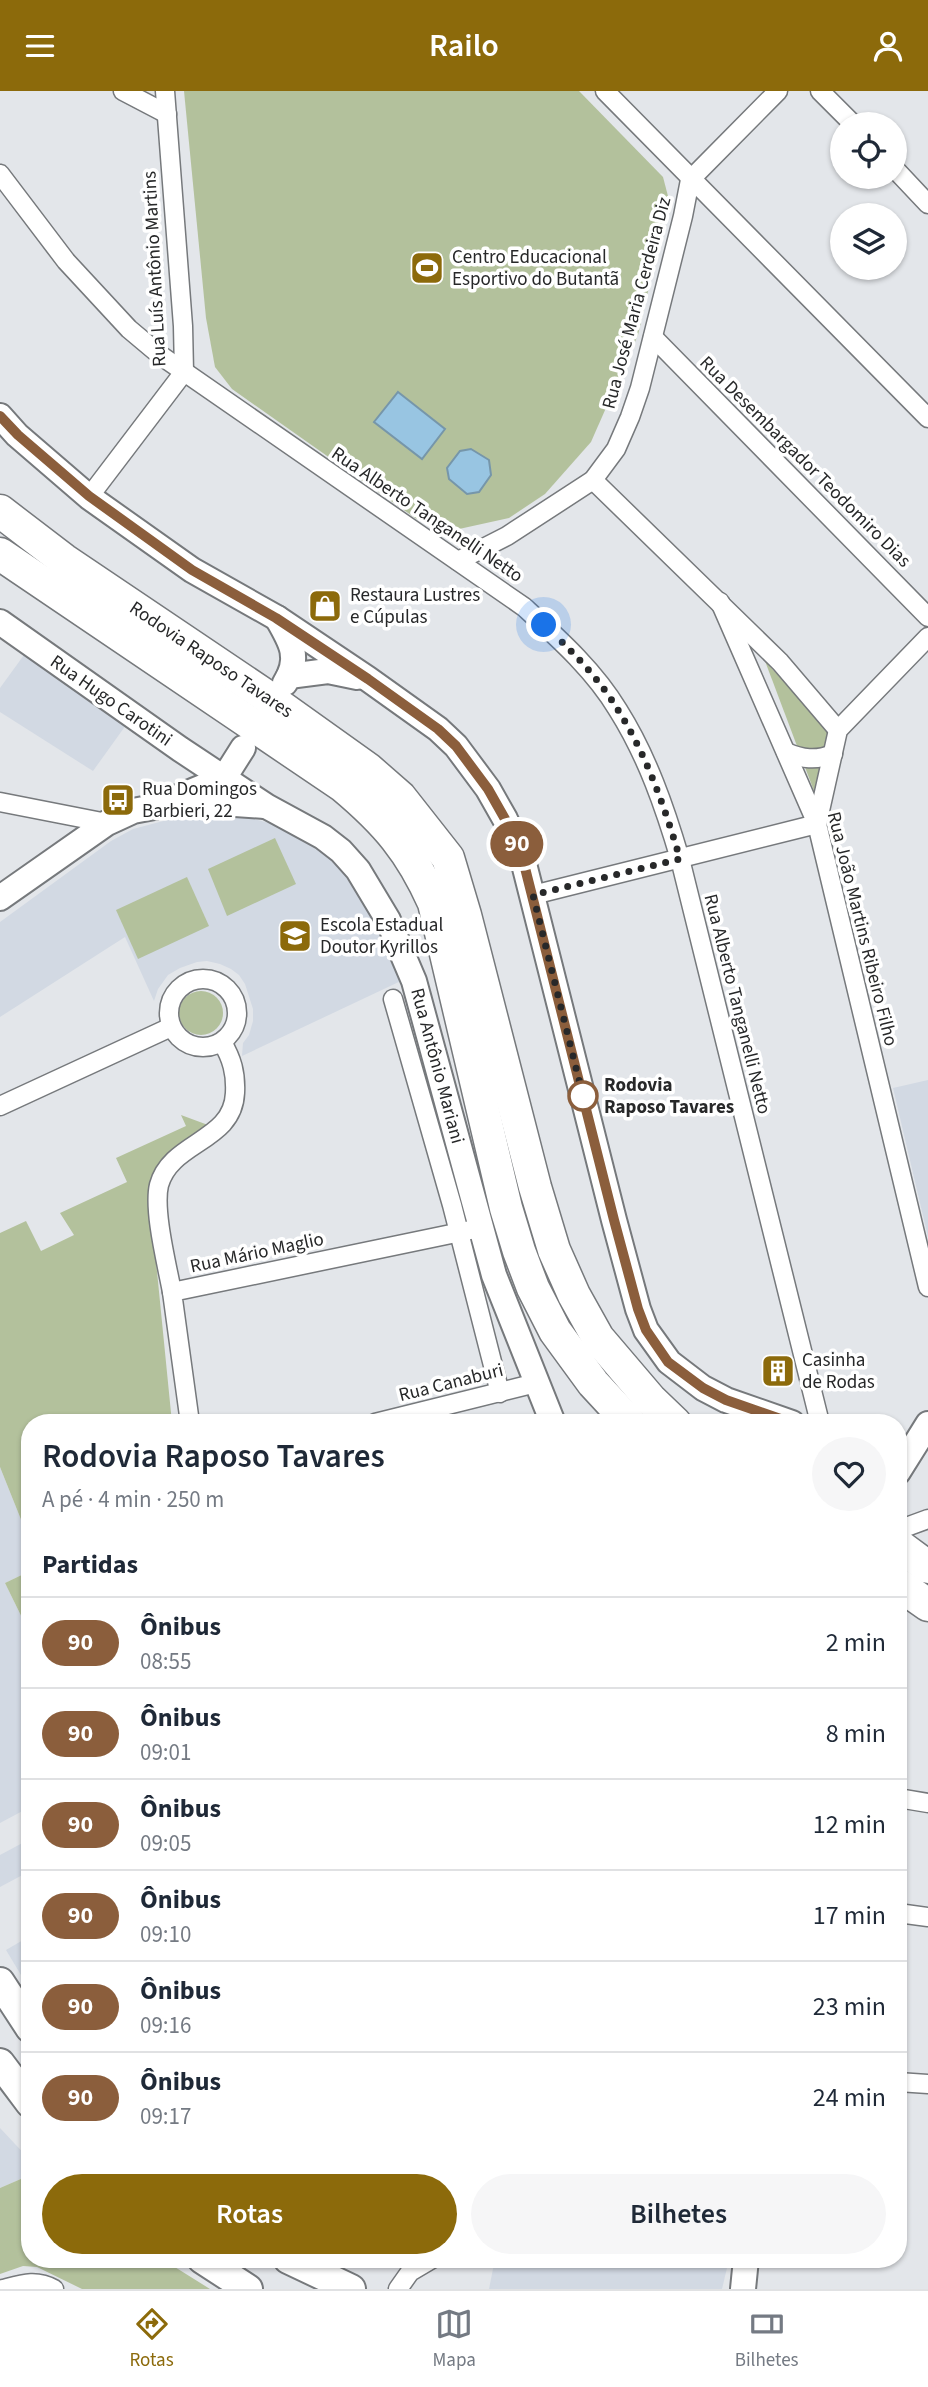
<!DOCTYPE html>
<html lang="pt">
<head>
<meta charset="utf-8">
<style>
	body { margin:0; font-family:"Source Sans 3",sans-serif; background:#f6f6f7; color:#1f2937; height:100vh; display:flex; flex-direction:column; font-size:26px; white-space:nowrap }
	* { box-sizing:border-box; margin:0 }
	p { font-size:23px; color:#747a83 }
	.icon { flex:none; width:38px; height:38px; fill:none; stroke:currentColor; stroke-width:2; stroke-linecap:round; stroke-linejoin:round }
	.map { position:relative; flex:1; overflow:hidden }
	.drawer { position:absolute; left:21px; top:1323px; width:886px; height:854px; display:flex; flex-direction:column; background:#fff; border-radius:28px; box-shadow:0 2px 5px #0004 }
	.drawer>* { flex:none }
	.badge { padding:0 14px; border-radius:23px; font-size:24px; line-height:46px }
	.controls { position:absolute; left:830px; top:21px; display:grid; gap:14px }
	.controls a { display:grid; place-items:center; width:77px; height:77px; border-radius:50%; background:#fff; box-shadow:0 2px 5px #0004; font-size:35px }
	.you { position:absolute; width:35px; height:35px; margin:-18px; border:5px solid #fff; border-radius:50%; background:#1a73e8; box-shadow:0 0 0 10px #1a73e833 }
	.map>.badge { position:absolute; translate:-50% -50%; box-shadow:0 0 0 4px #fff }
	h2 { padding:0 21px; font-size:26px; line-height:63px }
	.round { display:grid; place-items:center; flex:none; width:74px; height:74px; border-radius:37px; background:#f6f6f7 }
	.summary { display:flex; align-items:center; justify-content:space-between; height:119px; padding:0 21px }
	h1 { font-size:33px; font-weight:600; line-height:52px }
	.button { display:flex; gap:14px; margin-top:auto; padding:14px 21px }
	.button a { flex:1; height:80px; border-radius:42px; background:#8c6a0b; color:#fff; font-size:28px; font-weight:600; line-height:80px; text-align:center }
	.button a+a { background:#f6f6f7; color:#1f2937 }
	ul { padding:0; list-style:none }
	li { display:flex; align-items:center; gap:21px; height:91px; padding:0 21px; border-top:2px solid #e0e1e3 }
	li div { flex:1 }
	li b { display:block; font-size:26px }
	li em { font-style:normal }
	li .badge { min-width:77px; font-weight:700; text-align:center }
	header { display:flex; justify-content:space-between; align-items:center; height:91px; padding:0 21px; background:#8c6a0b; color:#fff; font-size:32px; font-weight:600 }
	.tab-bar { display:flex; justify-content:space-around; align-items:center; height:98px; border-top:2px solid #e0e1e3; background:#fff; font-size:19px; color:#747a83 }
	.tab-bar a { display:grid; justify-items:center; gap:4px }
	.tab-bar .active { color:#8c6a0b }
	.map>svg:first-child { display:block }
</style>
</head>
<body>
<header><svg class="icon" aria-label="menu" viewBox="0 0 24 24"><path d="M4 6h16M4 12h16M4 18h16"/></svg>Railo<svg class="icon" aria-label="person" viewBox="0 0 24 24"><circle cx="12" cy="8" r="4"/><path d="M4 21q1-7 8-7t8 7"/></svg></header>
<div class="map">
<svg width="928" height="2198" viewBox="0 0 928 2198">
	<rect width="100%" height="100%" fill="#e3e6ea"/>
	<g fill="#d2d9e3">
		<path d="M24,564L126,634L93,680L0,621V597Z"/>
		<path d="M211,723L250,727L280,735L311,752L330,768L348,787L368,815L403,889L242,965L243,952L249,944L253,930V918L245,893L239,884L231,878L220,873L207,870L197,871L180,877L168,884L158,898L154,910L125,846L0,926V831L111,750L133,738L186,724Z"/>
		<path d="M928,989V1146L893,997Z"/>
		<path d="M0,1376L30,1451V1480L5,1492L30,1543V1716L0,1732Z"/>
		<path d="M30,1748V1780L0,1796V1764Z"/>
		<path d="M30,1845V1899L6,1859Z"/>
		<path d="M0,2037L30,2069V2084L0,2097Z"/>
		<path d="M495,2168H572L596,2174L649,2177L650,2168H727V2177L722,2198H489Z"/>
	</g>
	<g fill="#b3c19c">
		<path d="M184,0H579L663,86L669,109L638,244L591,351L545,403L509,427L459,438L418,429L232,298L215,276L206,227Z"/>
		<path d="M765,570L828,639L814,700Z"/>
		<path d="M275,747L296,793L227,825L208,778Z"/>
		<path d="M187,786L209,835L138,868L116,819Z"/>
		<circle cx="201" cy="922" r="22"/>
		<path d="M181,1024L208,1034L171,1066L151,1120L172,1332H30V1451L0,1376V1142L26,1130L41,1160L74,1144L60,1122L127,1091L116,1067L186,1035Z"/>
		<path d="M30,1480V1543L5,1492Z"/>
		<path d="M30,2084V2168H162L210,2198H82L37,2176L23,2175L0,2183V2097Z"/>
	</g>
	<g fill="#98c5e2" stroke="#7696aa" stroke-width="2">
		<path d="M398,301L445,338L422,368L374,331Z"/>
		<path d="M471,358L489,369L491,384L479,401L467,403L449,388L447,377L460,360Z"/>
	</g>
	<g fill="none" stroke-linecap="round" stroke-linejoin="round">
		<defs>
			<g id="street">
				<path d="M123,0L167,23"/>
				<path d="M605,0L928,327"/>
				<path d="M820,0L853,33"/>
				<path d="M894,77L928,113"/>
				<path d="M0,83L66,170L129,238L160,264L524,516C558,547 594,579 618,619C647,665 665,717 680,768L820,1332"/>
				<path d="M653,246L928,526"/>
				<path d="M593,389L780,571L838,639"/>
				<path d="M89,406L184,281L183,235L165,0"/>
				<path d="M458,470L507,445L593,389L616,358L630,326L640,297L683,125L690,89L778,0"/>
				<path d="M720,511L817,733L928,1196"/>
				<path d="M786,661C802,668 816,670 833,663"/>
				<path d="M0,711L107,732"/>
				<path d="M817,733L838,639L928,546"/>
				<path d="M533,804L817,733"/>
				<circle cx="203" cy="922" r="34"/>
				<path d="M393,908L452,1114L500,1302"/>
				<path d="M0,1015L171,936"/>
				<path d="M172,1201C167,1174 153,1119 159,1094C171,1050 233,1051 235,1002C236,982 232,968 222,951"/>
				<path d="M190,1332L172,1201L480,1137"/>
				<path d="M375,1332L536,1292"/>
				<path d="M898,1439L928,1428"/>
				<path d="M898,1707L928,1712"/>
				<path d="M898,1822L928,1826"/>
				<path d="M898,1991L928,1993"/>
				<path d="M3,2198C22,2193 36,2188 54,2198"/>
				<path d="M398,2198L410,2181L432,2168"/>
			</g>
			<g id="secondary">
				<path d="M0,325L17,344L89,406L192,479L277,527L368,588L438,638L456,655L488,698L505,728L522,765L614,1129L638,1218L646,1239L669,1271L703,1297L726,1309L792,1332"/>
				<path d="M277,527C291,551 301,567 285,592"/>
				<path d="M0,531L180,658L266,715L323,746L341,760L358,779L388,829L414,890L494,1184L553,1332"/>
				<path d="M289,585L328,580L357,586"/>
				<path d="M180,712L206,711L265,715"/>
				<path d="M0,807L107,732L133,720L154,716L224,687L243,657"/>
				<path d="M898,1381L928,1333"/>
				<path d="M743,2198L746,2168"/>
			</g>
			<g id="primary">
				<path d="M0,1891L30,1937"/>
				<path d="M0,1972L30,2012"/>
				<path d="M202,2168L248,2198"/>
				<path d="M288,2168L351,2198"/>
			</g>
			<g id="highway">
				<path d="M0,420L64,469L263,603L368,678L400,706L448,767L465,824L535,1096L554,1159L574,1204L598,1247L650,1308L675,1332"/>
				<path d="M0,463L343,695C386,731 411,760 434,812L506,1117L519,1160L533,1197L555,1240L593,1292L630,1332"/>
				<path d="M898,1454L928,1476"/>
				<path d="M898,1493L928,1514"/>
			</g>
		</defs>
		<use href="#street" stroke="#76797c" stroke-width="21"/>
		<use href="#secondary" stroke="#76797c" stroke-width="28"/>
		<use href="#primary" stroke="#76797c" stroke-width="32"/>
		<use href="#highway" stroke="#76797c" stroke-width="35"/>
		<use href="#street" stroke="#fff" stroke-width="18"/>
		<use href="#secondary" stroke="#fff" stroke-width="24"/>
		<use href="#primary" stroke="#fff" stroke-width="28"/>
		<use href="#highway" stroke="#fff" stroke-width="32"/>
	</g>
	<g fill="none" stroke-linecap="round" stroke-linejoin="round">
		<defs>
			<path id="line" d="M0,325L18,344L89,405L192,479L276,527L368,588L438,638L456,655L488,698L505,728L522,765L614,1129L638,1218L646,1239L668,1271L703,1297L726,1309L792,1332"/>
		</defs>
		<use href="#line" stroke="#fff" stroke-width="16"/>
		<use href="#line" stroke="#8b5e3c" stroke-width="10"/>
		<path stroke="#272829" stroke-width="7" stroke-dasharray="0 12.6" d="M544,534C571,559 599,587 618,619C647,665 665,717 680,768L533,804L583,1005"/>
	</g>
	<defs>
		<symbol id="stadium-square" viewBox="-11 -11 22 22"><rect x="-9" y="-9" width="18" height="18" rx="4" fill="#8c6a0b" stroke="#fff"/><path d="M0-5a6.5 5 0 1 0 0 10a6.5 5 0 1 0 0-10ZM-3.5-1.8h7v3.6h-7Z" fill="#fff"/></symbol>
		<symbol id="shop-square" viewBox="-11 -11 22 22"><rect x="-9" y="-9" width="18" height="18" rx="4" fill="#8c6a0b" stroke="#fff"/><path d="M-5-2.5h2.3a2.7 3.5 0 0 1 5.4 0H5L5.5 6h-11ZM-1.5-2.5h3a1.5 2.3 0 0 0-3 0Z" fill="#fff"/></symbol>
		<symbol id="bus-square" viewBox="-11 -11 22 22"><rect x="-9" y="-9" width="18" height="18" rx="4" fill="#8c6a0b" stroke="#fff"/><path d="M-5-6H5V4H4V6H2V4H-2V6H-4V4H-5ZM-3.5-4V0h7V-4ZM-3.5 1.2v1.5H-2V1.2ZM2 1.2v1.5H3.5V1.2Z" fill="#fff"/></symbol>
		<symbol id="school-square" viewBox="-11 -11 22 22"><rect x="-9" y="-9" width="18" height="18" rx="4" fill="#8c6a0b" stroke="#fff"/><path d="M0-5L7-2L0 1L-7-2ZM-4 1L0 2.5L4 1V4Q0 6-4 4Z" fill="#fff"/></symbol>
		<symbol id="building-square" viewBox="-11 -11 22 22"><rect x="-9" y="-9" width="18" height="18" rx="4" fill="#8c6a0b" stroke="#fff"/><path d="M-4-6H4V6H1V3H-1V6H-4ZM-2.5-4.3h1.7v1.8h-1.7ZM.8-4.3h1.7v1.8H.8ZM-2.5-1h1.7V.8h-1.7ZM.8-1h1.7V.8H.8Z" fill="#fff"/></symbol>
	</defs>
	<g fill-rule="evenodd">
		<use href="#stadium-square" x="408" y="158" width="38" height="38"/>
		<use href="#shop-square" x="306" y="496" width="38" height="38"/>
		<use href="#bus-square" x="99" y="690" width="38" height="38"/>
		<use href="#school-square" x="276" y="826" width="38" height="38"/>
		<use href="#building-square" x="759" y="1261" width="38" height="38"/>
	</g>
	<circle fill="#fff" stroke="#8b5e3c" stroke-width="3.5" cx="583" cy="1005" r="14"/>
	<g text-anchor="middle" dominant-baseline="central" stroke-width="7" stroke-linejoin="round" paint-order="stroke">
		<g font-size="19" fill="#272829" stroke="#fff" text-anchor="start">
			<text x="452" y="166">Centro Educacional<tspan x="452" dy="22">Esportivo do Butantã</tspan></text>
			<text x="350" y="504">Restaura Lustres<tspan x="350" dy="22">e Cúpulas</tspan></text>
			<text x="142" y="698">Rua Domingos<tspan x="142" dy="22">Barbieri, 22</tspan></text>
			<text x="320" y="834">Escola Estadual<tspan x="320" dy="22">Doutor Kyrillos</tspan></text>
			<text x="802" y="1269">Casinha<tspan x="802" dy="22">de Rodas</tspan></text>
		</g>
		<g font-size="19" fill="#272829" stroke="#fff">
			<text transform="translate(155 178) rotate(-93)">Rua Luís Antônio Martins</text>
			<text transform="translate(637 212) rotate(-75)">Rua José Maria Cerdeira Diz</text>
			<text transform="translate(805 371) rotate(45)">Rua Desembargador Teodomiro Dias</text>
			<text transform="translate(427 424) rotate(34)">Rua Alberto Tanganelli Netto</text>
			<text transform="translate(211 569) rotate(34)">Rodovia Raposo Tavares</text>
			<text transform="translate(111 610) rotate(35)">Rua Hugo Carotini</text>
			<text transform="translate(862 838) rotate(76)">Rua João Martins Ribeiro Filho</text>
			<text transform="translate(737 913) rotate(76)">Rua Alberto Tanganelli Netto</text>
			<text transform="translate(437 975) rotate(75)">Rua Antônio Mariani</text>
			<text transform="translate(257 1162) rotate(-12)">Rua Mário Maglio</text>
			<text transform="translate(451 1292) rotate(-14)">Rua Canaburi</text>
		</g>
		<g font-size="19" font-weight="bold" fill="#272829" stroke="#fff" text-anchor="start">
			<text x="604" y="994">Rodovia<tspan x="604" dy="22">Raposo Tavares</tspan></text>
		</g>
	</g>
</svg>
<div class="controls">
<a><svg class="icon" aria-label="locate" viewBox="0 0 24 24"><circle cx="12" cy="12" r="6"/><path d="M12 2v4M12 18v4M2 12h4M18 12h4"/></svg></a>
<a><svg class="icon" aria-label="layers" viewBox="0 0 24 24"><path d="M12 4l9 5-9 5-9-5zM3 14l9 5 9-5"/></svg></a>
</div>
<div class="you" style="left:544px;top:534px"></div>
<b class="badge" style="left:517px;top:753px;background:#8b5e3c;color:#fff">90</b>
<section class="drawer">
<div class="summary"><div><h1>Rodovia Raposo Tavares</h1><p>A pé · 4 min · 250 m</p></div><a class="round"><svg class="icon" aria-label="heart" viewBox="0 0 24 24"><path d="M12 20l-8-8c-3-5 5-10 8-4 3-6 11-1 8 4z"/></svg></a></div>
<h2>Partidas</h2>
<ul>
<li><span class="badge" style="background:#8b5e3c;color:#fff">90</span><div><b>Ônibus</b><p>08:55</p></div><em>2 min</em></li>
<li><span class="badge" style="background:#8b5e3c;color:#fff">90</span><div><b>Ônibus</b><p>09:01</p></div><em>8 min</em></li>
<li><span class="badge" style="background:#8b5e3c;color:#fff">90</span><div><b>Ônibus</b><p>09:05</p></div><em>12 min</em></li>
<li><span class="badge" style="background:#8b5e3c;color:#fff">90</span><div><b>Ônibus</b><p>09:10</p></div><em>17 min</em></li>
<li><span class="badge" style="background:#8b5e3c;color:#fff">90</span><div><b>Ônibus</b><p>09:16</p></div><em>23 min</em></li>
<li><span class="badge" style="background:#8b5e3c;color:#fff">90</span><div><b>Ônibus</b><p>09:17</p></div><em>24 min</em></li>
</ul>
<div class="button"><a>Rotas</a><a>Bilhetes</a></div>
</section>
</div>
<nav class="tab-bar">
<a class="active"><svg class="icon" aria-label="directions" viewBox="0 0 24 24"><path d="M12 3l9 9-9 9-9-9zM9 14v-3h6M13 9l2 2-2 2"/></svg>Rotas</a>
<a><svg class="icon" aria-label="map" viewBox="0 0 24 24"><path d="M3 6l6-2 6 2 6-2v14l-6 2-6-2-6 2zM9 4v14M15 6v14"/></svg>Mapa</a>
<a><svg class="icon" aria-label="tickets" viewBox="0 0 24 24"><path d="M3 7h18v10H3zM15 7v10"/></svg>Bilhetes</a>
</nav>
</body>
</html>
